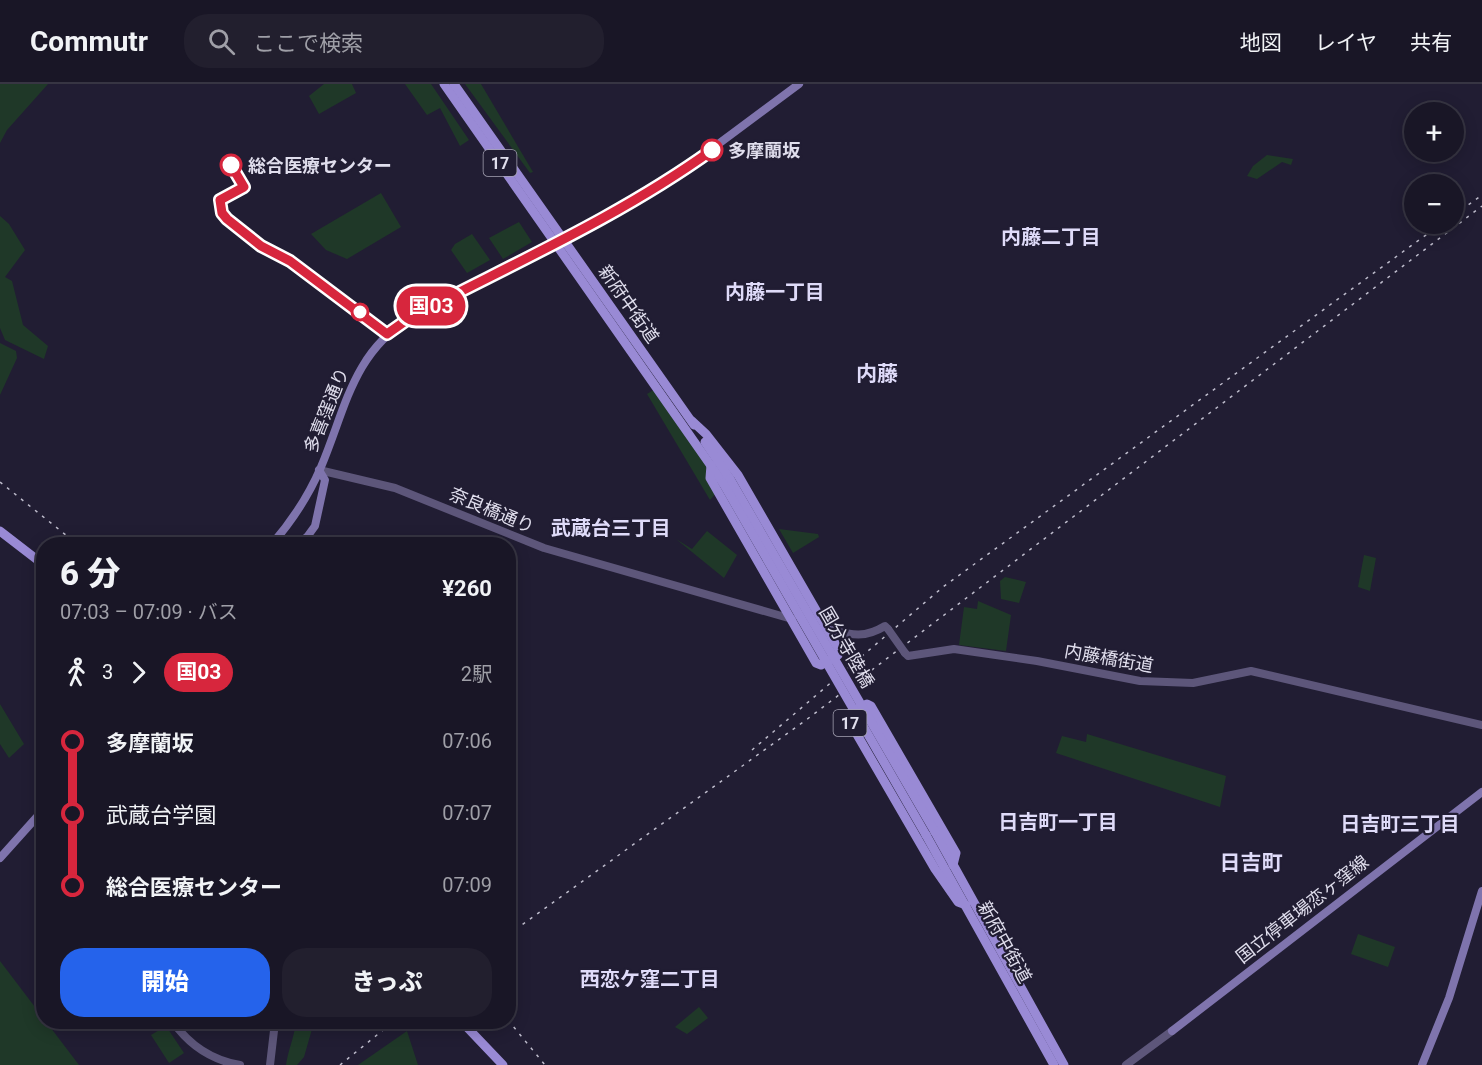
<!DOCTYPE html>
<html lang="ja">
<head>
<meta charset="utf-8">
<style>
	body { margin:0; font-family:Roboto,"Noto Sans JP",sans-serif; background:#221f2e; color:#f1f3f6; height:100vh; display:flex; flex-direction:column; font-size:22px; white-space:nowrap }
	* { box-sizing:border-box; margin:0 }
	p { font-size:20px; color:#9f9fa7 }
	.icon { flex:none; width:33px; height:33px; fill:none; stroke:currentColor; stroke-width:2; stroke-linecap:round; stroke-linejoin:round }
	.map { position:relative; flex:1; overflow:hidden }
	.side { position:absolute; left:36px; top:453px; width:480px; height:492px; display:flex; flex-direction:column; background:#191626; border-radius:24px; box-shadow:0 3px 15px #0003,0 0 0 2px #373543 }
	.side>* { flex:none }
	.badge { padding:0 12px; border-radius:20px; font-size:21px; line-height:39px }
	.fabs { position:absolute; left:1404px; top:18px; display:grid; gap:12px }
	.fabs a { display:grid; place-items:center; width:60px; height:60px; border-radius:50%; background:#191626; box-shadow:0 3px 15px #0003,0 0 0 2px #373543; font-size:30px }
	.map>.badge { position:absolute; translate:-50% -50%; box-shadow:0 0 0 3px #fff }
	.legs { display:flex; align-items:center; gap:9px; height:66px; padding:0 24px; font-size:20px }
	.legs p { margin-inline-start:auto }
	.summary { display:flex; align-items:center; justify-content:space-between; height:102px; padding:0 24px }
	h1 { font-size:33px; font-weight:800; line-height:45px }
	.button { display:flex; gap:12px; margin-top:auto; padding:12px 24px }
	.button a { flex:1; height:69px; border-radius:24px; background:#2563eb; color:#fff; font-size:24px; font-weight:800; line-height:69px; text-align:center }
	.button a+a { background:#221f2e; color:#f1f3f6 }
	ul { padding:0 24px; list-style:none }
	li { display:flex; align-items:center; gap:21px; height:72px; font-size:22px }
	li i { display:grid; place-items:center; width:9px; height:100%; margin:0 8px; background:currentColor }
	li i::after { content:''; width:15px; height:15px; margin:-8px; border:4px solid; border-radius:50%; background:#191626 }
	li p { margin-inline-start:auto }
	li:first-child i { background:linear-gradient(#0000 50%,currentColor 0) }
	li:last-child i { background:linear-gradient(currentColor 50%,#0000 0) }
	header { display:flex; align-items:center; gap:36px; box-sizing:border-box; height:84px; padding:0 30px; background:#191626; border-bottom:2px solid #373543 }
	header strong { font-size:28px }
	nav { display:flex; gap:33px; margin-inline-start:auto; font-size:21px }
	.search { width:420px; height:54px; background:#221f2e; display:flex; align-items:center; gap:15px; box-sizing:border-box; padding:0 21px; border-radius:24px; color:#9f9fa7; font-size:22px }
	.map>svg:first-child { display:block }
</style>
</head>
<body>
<header>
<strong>Commutr</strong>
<div class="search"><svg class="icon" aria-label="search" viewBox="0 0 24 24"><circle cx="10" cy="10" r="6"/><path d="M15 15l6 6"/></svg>ここで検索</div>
<nav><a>地図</a><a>レイヤ</a><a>共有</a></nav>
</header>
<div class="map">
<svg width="1482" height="981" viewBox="0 0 1482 981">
	<rect width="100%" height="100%" fill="#211d33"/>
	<g fill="#1f3828">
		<path d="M0,0H48L7,46L0,59Z"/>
		<path d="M324,0H352L356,9L319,30L309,12Z"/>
		<path d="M405,0H431L469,56L460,62L440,24L427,31Z"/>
		<path d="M465,0H481L533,88L530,89Z"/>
		<path d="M1267,71L1293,75L1291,81L1282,78L1257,95L1247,92L1253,82Z"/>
		<path d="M381,109L401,143L347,175L326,166L311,150Z"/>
		<path d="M0,132L9,140L25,166L5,193L12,197L23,241L48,262L44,275L5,256L0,244Z"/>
		<path d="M519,138L532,158L503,175L489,154Z"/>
		<path d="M472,150L490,176L467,189L451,166L455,160Z"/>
		<path d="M0,259L16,267L17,274L0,311Z"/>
		<path d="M655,305L714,393L718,407L710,416L647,310Z"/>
		<path d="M779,445L818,450L819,453L793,469Z"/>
		<path d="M707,447L737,471L724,494L676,455L692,465Z"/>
		<path d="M1364,471L1376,474L1370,507L1358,503Z"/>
		<path d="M1005,493L1026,498L1019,519L1001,515L1000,497Z"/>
		<path d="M978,517L1011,531L1006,567L959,561L964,523L977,525Z"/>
		<path d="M0,620L24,660L9,674L0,660Z"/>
		<path d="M1087,650L1226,692L1220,723L1056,669L1062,652L1086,658Z"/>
		<path d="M1358,850L1395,863L1388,883L1351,870Z"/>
		<path d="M0,877L79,981H0Z"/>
		<path d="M699,923L708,934L687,950L675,943Z"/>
		<path d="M296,938H314L304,973L297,981H286C288,966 294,954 296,938Z"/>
		<path d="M166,942L184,969L169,979L151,951Z"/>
		<path d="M407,947L418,981H358Z"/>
	</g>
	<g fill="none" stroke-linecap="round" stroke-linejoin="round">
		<g stroke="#5d567a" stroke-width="8">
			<path d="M227,135L261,161L290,177L387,250"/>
			<path d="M319,386L395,404L544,464L792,535"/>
			<path d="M307,453L314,460"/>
			<path d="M824,544C849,550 862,556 885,542L888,545"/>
			<path d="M905,569L908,572L954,565L1037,577L1140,597L1193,599L1251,587L1482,641"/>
			<path d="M173,938C190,962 211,976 240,981"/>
			<path d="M270,981L275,938"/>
			<path d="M1126,981L1172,947"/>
		</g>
		<g stroke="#7f74ad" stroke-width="8">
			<path d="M272,460C292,437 309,411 321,383C346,324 352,270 411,233L572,149L682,87L799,0"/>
			<path d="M296,460L307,453L315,442L325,396L319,386"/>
			<path d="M0,774L44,725"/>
			<path d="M1172,947L1482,708"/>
			<path d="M1422,981L1449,914L1482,807"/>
		</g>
		<g stroke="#998ad5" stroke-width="9">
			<path d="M444,0L723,399"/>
			<path d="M454,0L694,341"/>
			<path d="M692,337L706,350L738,391L839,566L838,571L821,581L816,579L710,394L711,381"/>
			<path d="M705,358L730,395"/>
			<path d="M0,447L44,481"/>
			<path d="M935,748L1064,981"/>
			<path d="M926,751L1054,981"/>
			<path d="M953,781L956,769L871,622L867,620L849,630L848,635L935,785L958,818L966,821"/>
			<path d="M462,938L503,981"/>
		</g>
		<g stroke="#bebccc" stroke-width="1.5" stroke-dasharray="3 6" stroke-linecap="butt">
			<path d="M1454,131L1482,111"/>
			<path d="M0,398L77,460"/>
			<path d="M752,666L943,503L1441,140"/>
			<path d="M508,851L806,636L1482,122"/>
			<path d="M508,936L545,981"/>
			<path d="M340,981L393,938"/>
		</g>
		<path stroke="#5d567a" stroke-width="8" d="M888,545L905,569"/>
		<g stroke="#998ad5" stroke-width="9">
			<path d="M730,395L935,748"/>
			<path d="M723,399L926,751"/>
		</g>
	</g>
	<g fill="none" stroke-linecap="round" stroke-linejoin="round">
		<defs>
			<path id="line-1" d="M231,81L244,103L220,116L222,129L227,135L261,162L290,177L387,250L411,233C512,180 619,133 712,66"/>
		</defs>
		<use href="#line-1" stroke="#fff" stroke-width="14"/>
		<use href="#line-1" stroke="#d7263d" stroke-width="9"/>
	</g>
	<g fill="#fff" stroke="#d7263d" stroke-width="3">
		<circle cx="712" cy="66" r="10"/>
		<circle cx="231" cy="81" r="10"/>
		<circle cx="360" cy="228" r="8"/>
	</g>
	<g text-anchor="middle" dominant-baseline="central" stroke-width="4.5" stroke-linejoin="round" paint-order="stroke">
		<g fill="#211d33" stroke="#a7a4b5" stroke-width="1.5">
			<rect x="483.5" y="66" width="33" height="26" rx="4.5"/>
			<rect x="833.5" y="626" width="33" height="26" rx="4.5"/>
		</g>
		<g font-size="16" font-weight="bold" fill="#e0deed">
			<text x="500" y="79">17</text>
			<text x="850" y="639">17</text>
		</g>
		<g font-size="18" font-weight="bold" fill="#e0deed" stroke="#211d33" text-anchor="start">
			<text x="728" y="66">多摩蘭坂</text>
			<text x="248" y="81">総合医療センター</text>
		</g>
		<g font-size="18" fill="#e0deed" stroke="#211d33">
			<text transform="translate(629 220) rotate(55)">新府中街道</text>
			<text transform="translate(326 326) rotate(-68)">多喜窪通り</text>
			<text transform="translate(492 426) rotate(23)">奈良橋通り</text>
			<text transform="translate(847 563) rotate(60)">国分寺陸橋</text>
			<text transform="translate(1109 574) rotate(10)">内藤橋街道</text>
			<text transform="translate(1302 825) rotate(-38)">国立停車場恋ヶ窪線</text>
			<text transform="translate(1005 858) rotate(61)">新府中街道</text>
		</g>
		<g font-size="20" font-weight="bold" fill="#dfdbf9" stroke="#211d33">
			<text x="1051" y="153">内藤二丁目</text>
			<text x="775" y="208">内藤一丁目</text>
			<text x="611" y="444">武蔵台三丁目</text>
			<text x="1058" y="738">日吉町一丁目</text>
			<text x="1400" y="740">日吉町三丁目</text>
			<text x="650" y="895">西恋ケ窪二丁目</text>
		</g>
		<g font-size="21" font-weight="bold" fill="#dfdbf9" stroke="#211d33">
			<text x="877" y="290">内藤</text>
			<text x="1251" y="779">日吉町</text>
		</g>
	</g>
</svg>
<div class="fabs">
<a>+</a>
<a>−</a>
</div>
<b class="badge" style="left:431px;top:222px;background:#d7263d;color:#fff">国03</b>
<section class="side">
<div class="summary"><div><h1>6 分</h1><p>07:03 – 07:09 · バス</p></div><b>¥260</b></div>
<div class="legs"><svg class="icon" aria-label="walk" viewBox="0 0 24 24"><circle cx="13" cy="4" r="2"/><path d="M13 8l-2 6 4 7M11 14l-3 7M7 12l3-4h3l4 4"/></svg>3<svg class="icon" aria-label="forward" viewBox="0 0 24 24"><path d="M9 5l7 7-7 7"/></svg><b class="badge" style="background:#d7263d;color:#fff">国03</b><p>2駅</p></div>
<ul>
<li><i style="color:#d7263d"></i><b>多摩蘭坂</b><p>07:06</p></li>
<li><i style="color:#d7263d"></i><span>武蔵台学園</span><p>07:07</p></li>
<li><i style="color:#d7263d"></i><b>総合医療センター</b><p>07:09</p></li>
</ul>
<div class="button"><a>開始</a><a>きっぷ</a></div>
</section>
</div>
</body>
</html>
